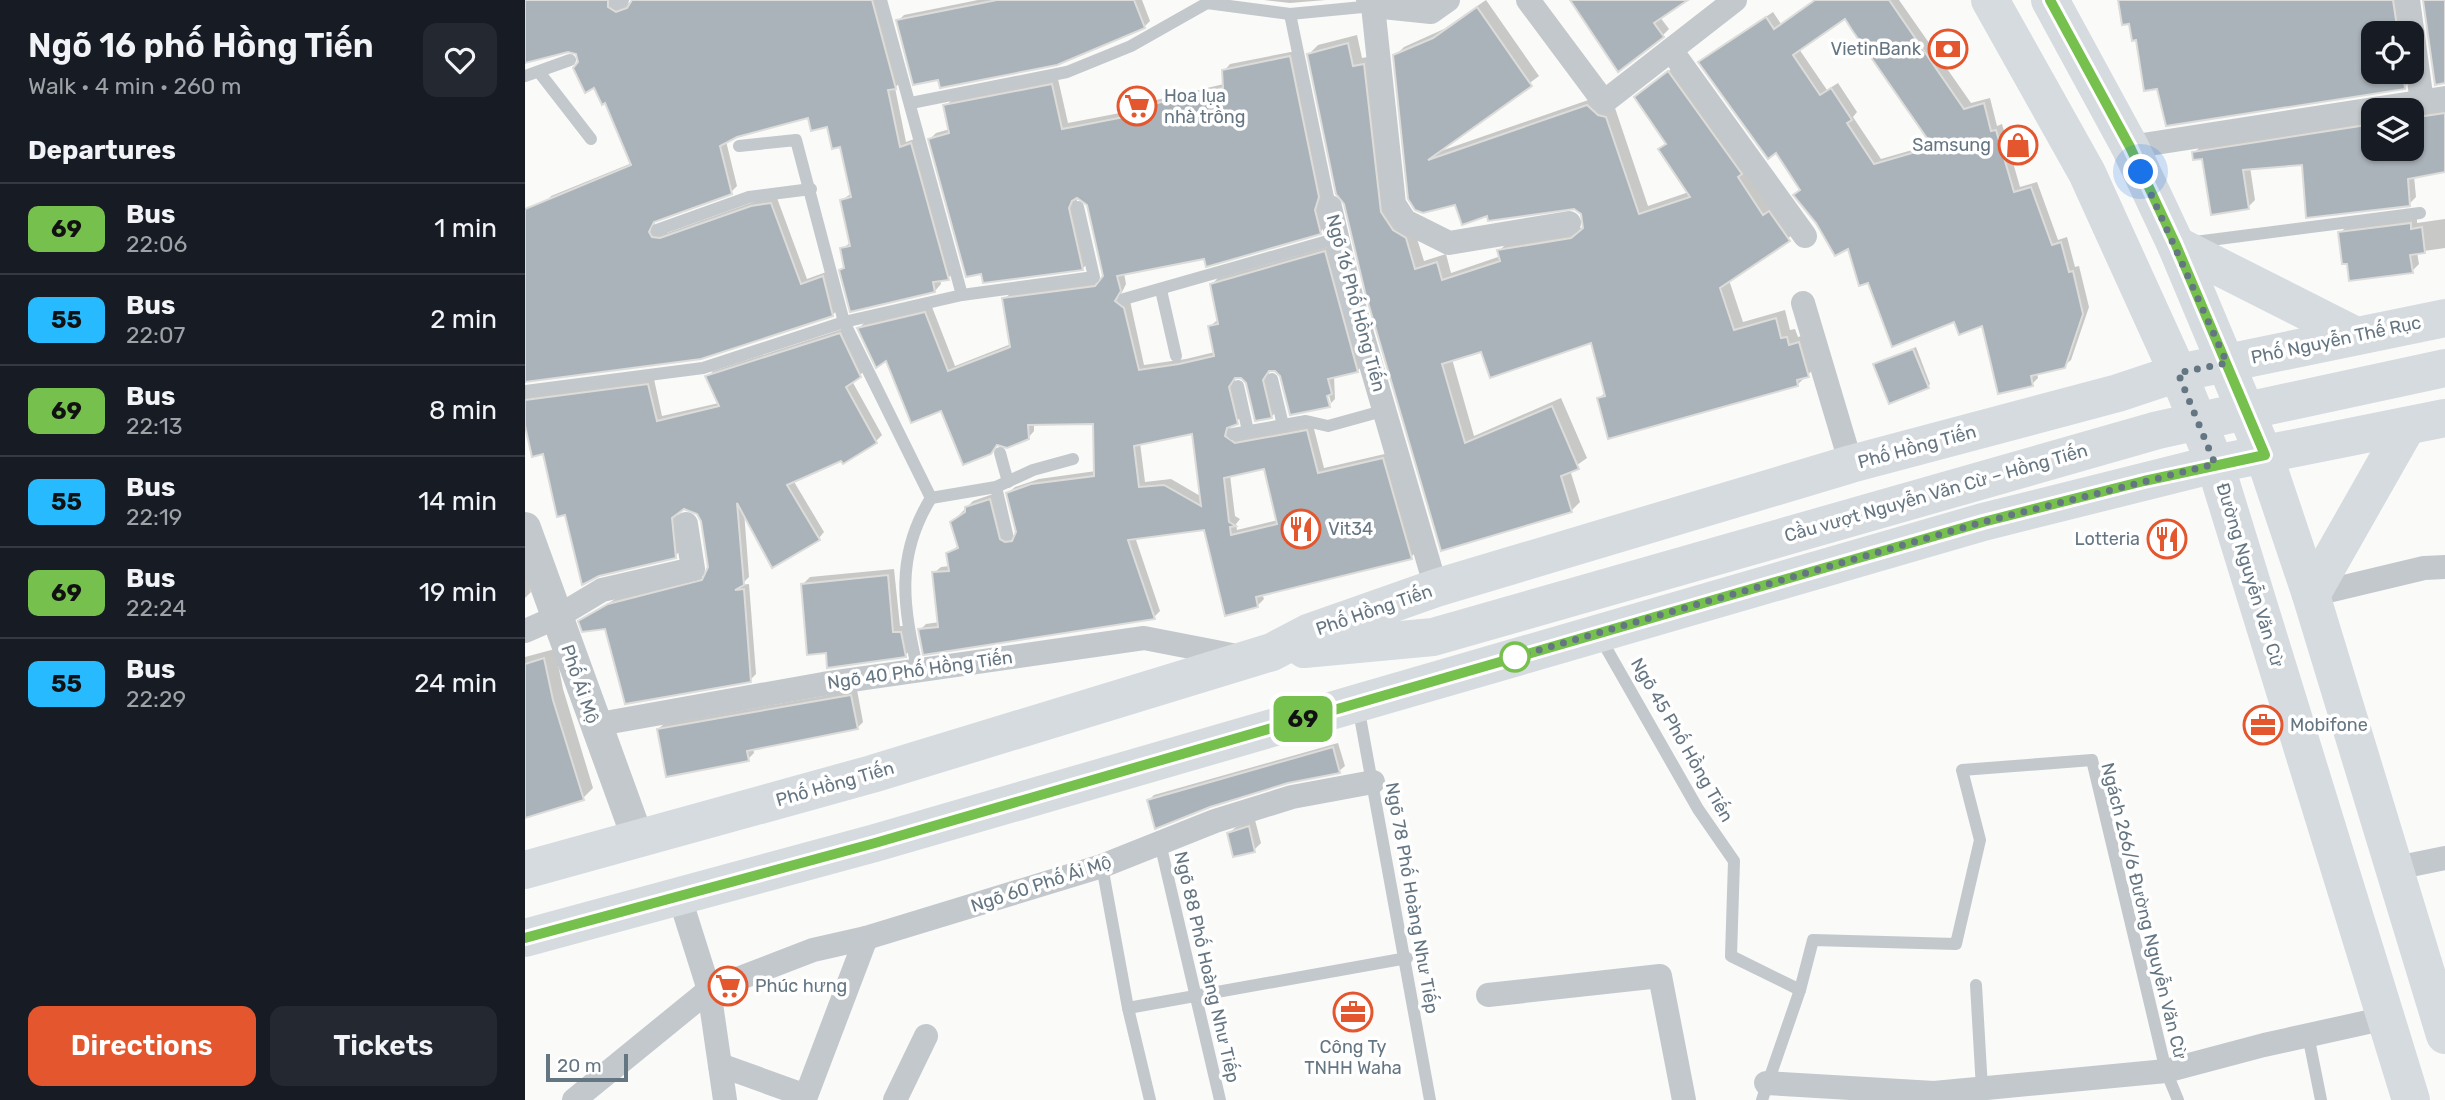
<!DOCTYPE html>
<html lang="en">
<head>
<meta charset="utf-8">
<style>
	body { margin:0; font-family:Rubik,sans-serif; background:#242831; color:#f1f3f6; height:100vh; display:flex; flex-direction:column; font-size:26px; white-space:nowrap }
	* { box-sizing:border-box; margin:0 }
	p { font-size:23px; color:#9ea1a6 }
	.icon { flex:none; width:38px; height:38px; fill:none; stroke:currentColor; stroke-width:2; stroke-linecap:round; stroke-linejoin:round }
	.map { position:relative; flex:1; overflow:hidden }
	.sheet { display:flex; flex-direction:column; background:#171b24; width:525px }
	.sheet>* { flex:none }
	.badge { padding:0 14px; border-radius:10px; font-size:24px; line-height:46px }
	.buttons { position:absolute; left:1836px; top:21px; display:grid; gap:14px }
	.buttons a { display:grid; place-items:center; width:63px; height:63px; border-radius:14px; background:#171b24; box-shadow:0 2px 5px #0004; font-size:35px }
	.scale { position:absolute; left:21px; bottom:18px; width:82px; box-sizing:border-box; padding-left:7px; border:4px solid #657683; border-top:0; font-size:19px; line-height:24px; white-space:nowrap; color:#657683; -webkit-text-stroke:5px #fff; paint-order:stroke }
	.you { position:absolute; width:35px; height:35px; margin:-18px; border:5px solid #fff; border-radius:50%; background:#1a73e8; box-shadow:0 0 0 10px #1a73e833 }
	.map>.badge { position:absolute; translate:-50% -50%; box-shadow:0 0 0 4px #fff }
	h2 { padding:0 28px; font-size:26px; line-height:63px }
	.round { display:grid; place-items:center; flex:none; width:74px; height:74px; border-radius:14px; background:#242831 }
	.head { display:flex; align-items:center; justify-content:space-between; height:119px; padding:0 28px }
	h1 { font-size:33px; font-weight:600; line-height:52px }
	.button { display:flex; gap:14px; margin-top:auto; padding:14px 28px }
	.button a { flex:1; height:80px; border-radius:14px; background:#e4572e; color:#fff; font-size:28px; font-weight:600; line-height:80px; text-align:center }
	.button a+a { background:#242831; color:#f1f3f6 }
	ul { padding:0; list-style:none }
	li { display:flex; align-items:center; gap:21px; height:91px; padding:0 28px; border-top:2px solid #363941 }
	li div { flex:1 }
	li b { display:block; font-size:26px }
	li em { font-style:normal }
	li .badge { min-width:77px; font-weight:700; text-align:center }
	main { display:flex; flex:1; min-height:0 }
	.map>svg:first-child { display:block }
</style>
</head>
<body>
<main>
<section class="sheet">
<div class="head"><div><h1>Ngõ 16 phố Hồng Tiến</h1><p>Walk · 4 min · 260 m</p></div><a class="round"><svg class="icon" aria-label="heart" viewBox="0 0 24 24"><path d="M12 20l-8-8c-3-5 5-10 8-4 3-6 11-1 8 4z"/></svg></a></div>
<h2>Departures</h2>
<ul>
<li><span class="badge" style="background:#76c04d;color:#111">69</span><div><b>Bus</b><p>22:06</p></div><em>1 min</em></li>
<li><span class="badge" style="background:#27baff;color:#111">55</span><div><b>Bus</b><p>22:07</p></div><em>2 min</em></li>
<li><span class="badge" style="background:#76c04d;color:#111">69</span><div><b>Bus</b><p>22:13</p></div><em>8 min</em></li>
<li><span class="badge" style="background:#27baff;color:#111">55</span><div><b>Bus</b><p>22:19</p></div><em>14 min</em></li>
<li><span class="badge" style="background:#76c04d;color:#111">69</span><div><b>Bus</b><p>22:24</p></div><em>19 min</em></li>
<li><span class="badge" style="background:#27baff;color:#111">55</span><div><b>Bus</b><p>22:29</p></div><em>24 min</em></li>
</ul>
<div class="button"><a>Directions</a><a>Tickets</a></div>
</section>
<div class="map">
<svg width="1920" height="1100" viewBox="0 0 1920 1100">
	<rect width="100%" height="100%" fill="#fafaf8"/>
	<g fill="#0003" fill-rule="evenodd">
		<path d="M0,0H90L98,6L109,0H355L376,81L370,88L381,142L392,138L429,272L423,278L415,280L416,284L410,291L321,266L317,249L326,242L317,200L327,193L316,145L303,125L285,116L201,141L212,186L206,192L129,220L130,228L142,233L234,200L252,198L282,279L304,271L314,309L307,315L0,380V230L26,196L107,163L81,101L48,50L0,62Z"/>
		<path d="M453,0H617L625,21L619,27L415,78L373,21L379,15Z"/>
		<path d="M739,0H801L765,3Z"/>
		<path d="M961,0L1014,76L913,152L1072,97L1090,108L1123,206L1164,192L1135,149L1142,142L1121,88L1153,64L1273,231L1204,280L1218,322L1260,310L1265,330L1270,329L1273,337L1283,334L1292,366L1272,385L1074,398L1081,392L1067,341L957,350L927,359L949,436L1036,398L1062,458L1045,470L1055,502L1046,511L917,549L784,54L793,45L832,35L837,58L848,56L865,202L889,229L899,261L921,254L926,273L976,256L974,251L983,242L1060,227L1057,213L1049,207L963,214L931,203L898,211L870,56L879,47L919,29Z"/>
		<path d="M1045,0H1160L1135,17L1144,29L1138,35Z"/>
		<path d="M1290,0H1374L1446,103L1465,98L1472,126L1477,124L1495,187L1512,182L1533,240L1542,237L1550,267L1554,266L1564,307L1546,360L1539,366L1512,373L1513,378L1507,384L1459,324L1430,320L1344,281L1324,247L1276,189L1182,57L1248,12L1256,24ZM1320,17L1408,144L1356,159L1328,117L1332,112L1313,83L1302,90L1274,49Z"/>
		<path d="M1595,0H1875L1880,33H1848V72H1885L1886,81L1879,87L1636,108L1633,87Z"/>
		<path d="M771,51L800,190L801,226L795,232L599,273L601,284L596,294L605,301L619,365L661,359L690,352L685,326L694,319L687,284L693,278L806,246L838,365L832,371L809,376L810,399L804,405L746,369L744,373L753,410L747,416L723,383L712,376L710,380L718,416L706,425L705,430L788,425L799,468L864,453L892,551L886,557L737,594L739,599L732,606L680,528L610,537L635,611L629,617L395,630L401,624L415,622L409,573L416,567L425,566L423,554L434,545L427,522L448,501L471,493L481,533L491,536L483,493L490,487L514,479L571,471L569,422L509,423V431L503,438L474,444L465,453L362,359L334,328L340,322L407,307L430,366L486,344L479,299L486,293L579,280L563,204L551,196L564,262L558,268L405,139L411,133L425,129L420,106L427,100L533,79L543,123L621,108L627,101L699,84V71L705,64ZM802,387L806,403H802ZM669,432L677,497L646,479L620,482L615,443ZM740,467L753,520L712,530L711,524L715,519L710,516L705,475Z"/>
		<path d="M1920,107V171L1889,176L1891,197L1884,204L1779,164L1725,167L1730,200L1723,207L1679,157L1669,153L1676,146L1848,120V149H1886V114Z"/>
		<path d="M1892,217V223L1920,219V248L1892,252L1894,264L1887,271L1815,233L1822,226Z"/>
		<path d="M321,328L341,370L327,381L357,435L351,441L268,480L299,532L294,538L219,511L224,577L216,585L224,584L231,674L225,680L82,627L56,622L90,599L181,576L185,567L177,521L173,513L159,507L153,512L156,550L150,556L41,513L19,452L0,419V391L129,379L137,416L194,403L183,377L188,371Z"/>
		<path d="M1391,347L1405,384L1403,387L1350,364Z"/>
		<path d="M0,568L6,592L0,598Z"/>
		<path d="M369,569L375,626H382L387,649L380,655L303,651L278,584L285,577Z"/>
		<path d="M30,649L38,689L68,788L58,798L0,816V657Z"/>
		<path d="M332,690L338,722L332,728L228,748L229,753L223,759L133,729L139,724Z"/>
		<path d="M813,743L820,766L814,771L624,800L629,795Z"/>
		<path d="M730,820L736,843L729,850L704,833L711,827Z"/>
	</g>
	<g fill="#aab3b9" stroke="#dcdcda" stroke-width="2" fill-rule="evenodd">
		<path d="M0,0H83V7L91,12L102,8L107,0H347L371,89L363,90L375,147L386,143L424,280L408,282L410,292L325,312L314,270L319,268L315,248L325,246L315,200L326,197L315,147L307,149L302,127L286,131L283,118L212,137L195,146L207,194L129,222L124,232L127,237L135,238L226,206L246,203L276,284L298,276L308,316L176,359L0,382V209L106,165L80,103L77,105L69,88L60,93L48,68L53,62L51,54L43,52L0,63Z"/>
		<path d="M472,0H609L620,28L532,65L415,88L413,80L388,85L371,20Z"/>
		<path d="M1045,0H1163L1129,23L1139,37L1093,72Z"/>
		<path d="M1290,0H1364L1439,109L1459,103L1466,131L1471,130L1489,192L1506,187L1527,245L1536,242L1544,272L1548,271L1558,314L1540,368L1506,376L1508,386L1473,394L1457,326L1434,335L1429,322L1367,347L1343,283L1334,286L1323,249L1310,256L1291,223L1268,195L1275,190L1251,153L1243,159L1173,62L1241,17L1249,29ZM1320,19L1327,30L1408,147L1349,164L1322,123L1327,120L1306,88L1295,95L1268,55Z"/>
		<path d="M1593,0H1868L1873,33H1848V72H1878L1880,89L1641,126L1632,89L1619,91L1611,40L1607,41L1604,24L1597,25Z"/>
		<path d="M1898,0H1920V83L1910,85Z"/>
		<path d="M952,7L1007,86L903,160L1062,105L1073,115L1081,117L1114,214L1165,197L1133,149L1141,144L1109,97L1143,71L1217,174L1213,177L1238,215L1244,211L1265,241L1195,288L1209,330L1251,318L1256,338L1262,337L1264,345L1274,342L1284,377L1272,380L1273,386L1083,439L1072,398L1080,396L1066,343L965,378L956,352L917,364L940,443L1027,406L1054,469L1036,476L1047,512L916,551L840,292L819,204L811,194L782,54L823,43L828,66L839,64L856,212L868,230L881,238L890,269L912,262L917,280L975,261L972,250L1046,238L1058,228L1056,214L1049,209L963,221L962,216L937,225L930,205L898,213L890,210L883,199L868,55L908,38Z"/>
		<path d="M765,56L794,197L790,210L796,234L681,267L679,259L592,276L596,291L590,301L599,308L614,370L654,364L689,356L683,326L693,324L685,284L800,251L833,372L803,379L807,394L802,396L805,407L765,415L755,376L750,371H744L738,380L747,418L730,421L721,383L716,378H710L704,387L713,424L702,428L700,436L710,443L782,430L793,473L858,458L887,559L731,597L733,607L700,616L679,530L603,540L630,619L398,655L393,629L413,627L407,572L424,571L421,553L433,548L425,522L440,512V507L465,499L475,539L480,542L487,541L491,532L481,493L506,484L569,476L568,424L503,425L504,439L482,448L472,445L466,454L438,465L416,411L386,423L361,361L351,368L332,328L400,312L423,371L485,347L477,298L570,286L578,276L562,205L552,198L547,201L544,208L558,270L458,283L456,274L441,277L403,139L424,133L418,105L527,84L537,129L620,113L619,106L698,88L697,70ZM667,434L676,506L639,485L614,487L609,446ZM739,469L752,524L706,535L705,527L711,526L704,522L699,478Z"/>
		<path d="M1920,113V172L1883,179L1885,206L1781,218L1777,165L1718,170L1724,209L1686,215L1677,159L1668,160L1667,152L1848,124V149H1886V118Z"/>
		<path d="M1886,223V229L1897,227L1900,253L1885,255L1888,273L1824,281L1822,264H1817L1813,232Z"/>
		<path d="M315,333L336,377L321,387L352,443L318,464L316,461L262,485L295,540L247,568L212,503L219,585L210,590L219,589L226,682L100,704L80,629L57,632L53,621L83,604L177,580L183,567L176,521L172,514L159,509L147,518L151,558L74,576L57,585L40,515L32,517L18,454L7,457L0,426V400L123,384L132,421L194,406L180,376Z"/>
		<path d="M1388,349L1404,388L1364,404L1348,364Z"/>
		<path d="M363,575L368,632H376L381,657L302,668L301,653L282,655L276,584Z"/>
		<path d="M19,658L28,700L59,800L0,818V664Z"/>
		<path d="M326,695L333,729L222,751L224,761L141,777L132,729Z"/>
		<path d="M808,747L815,773L763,783L685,807L630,829L622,800Z"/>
		<path d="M724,826L730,852L708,857L702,833Z"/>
	</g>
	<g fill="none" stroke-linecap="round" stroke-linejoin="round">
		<g stroke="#c3c8cc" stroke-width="12">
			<path d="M356,0L437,295"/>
			<path d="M91,3L98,0"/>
			<path d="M765,14L805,207"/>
			<path d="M14,72L66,139"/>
			<path d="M0,76L45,60"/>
			<path d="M386,103L542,72L606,46L682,3L765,14L848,6"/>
			<path d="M214,146L271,140L319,322L406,498"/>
			<path d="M132,230L224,197L286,189"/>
			<path d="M1670,242L1895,213"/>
			<path d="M636,290L651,356"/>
			<path d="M599,299L813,238"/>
			<path d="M747,379L758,425"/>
			<path d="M713,386L723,431"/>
			<path d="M0,391L178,368L319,322L437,295L569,277L553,207"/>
			<path d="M708,434L781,421L803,426L861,410"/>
			<path d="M475,453L483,482"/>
			<path d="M471,487L482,534"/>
			<path d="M406,498L471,487L508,470L548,459"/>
			<path d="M1076,639L1173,809L1209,861L1206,956L1275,990"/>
			<path d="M393,671C378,607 370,556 406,498"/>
			<path d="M833,706L905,1100"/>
			<path d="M635,843L695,1100"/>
			<path d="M577,866L603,1008L625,1100"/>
			<path d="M1451,985L1457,1089"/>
			<path d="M603,1008L882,958"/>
			<path d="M1783,1035L1796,1100"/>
			<path d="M1237,1100L1275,990L1288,940L1431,944L1455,840L1437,770L1567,760L1641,1071L1653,1100"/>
		</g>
		<g stroke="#c3c8cc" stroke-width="24">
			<path d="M843,0L848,6L869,204L880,221L924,243L1044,223"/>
			<path d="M1003,0L1079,102L1210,0"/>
			<path d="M1883,0L1897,102"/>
			<path d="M848,6L906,12L923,0"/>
			<path d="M1146,50L1280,236"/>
			<path d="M1605,147L1920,98"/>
			<path d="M805,207L826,296L911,588"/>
			<path d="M1278,303L1326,464"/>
			<path d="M1786,595L1899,568L1920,567"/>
			<path d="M0,631L32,617L77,590L168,569L161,524"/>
			<path d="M69,725L298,684L619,638L717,657"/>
			<path d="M1871,868L1920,858"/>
			<path d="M154,895L184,990L200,1100"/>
			<path d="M963,995L1135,976L1159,1100"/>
			<path d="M195,1065L281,1096L341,938"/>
			<path d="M1241,1083L1409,1093L1641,1071L1739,1045L1861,1018"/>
			<path d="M49,1100L184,990L288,950L341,938L577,866L690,821L767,797L848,782"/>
			<path d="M370,1100L401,1036"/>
		</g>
		<path stroke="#c3c8cc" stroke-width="32" d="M0,528L113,839"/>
		<g stroke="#d6dbdf" stroke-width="38">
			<path d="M1465,0L1562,173L1653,373L1690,464L1886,1100"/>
			<path d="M1525,0L1605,147L1651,245L1739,455L1786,595L1920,1035"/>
			<path d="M1651,245L1831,336"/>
			<path d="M1786,595L1882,426"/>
			<path d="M779,649L908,637L1633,430L1920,368"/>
			<path d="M0,870L347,774L747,652L783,633L911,588L1326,464L1593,393L1653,373L1920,318"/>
			<path d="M0,938L350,843L1458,522L1690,464L1920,418"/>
		</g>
	</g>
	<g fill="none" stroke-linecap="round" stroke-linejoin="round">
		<defs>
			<path id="line" d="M0,938L350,843L1458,522L1619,481L1740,455L1651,245L1605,147L1525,0"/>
		</defs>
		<use href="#line" stroke="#fff" stroke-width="16"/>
		<use href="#line" stroke="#76c04d" stroke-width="10"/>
		<path stroke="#657683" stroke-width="7" stroke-dasharray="0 12.6" d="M990,657L1458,522L1690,464L1653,373L1702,363L1616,172"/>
	</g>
	<defs>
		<symbol id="bank-ring" viewBox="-11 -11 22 22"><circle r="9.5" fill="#fff" stroke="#e4572e" stroke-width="1.5"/><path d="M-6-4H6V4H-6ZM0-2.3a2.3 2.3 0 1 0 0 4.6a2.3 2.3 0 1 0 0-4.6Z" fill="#e4572e"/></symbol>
		<symbol id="supermarket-ring" viewBox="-11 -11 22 22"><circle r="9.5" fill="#fff" stroke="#e4572e" stroke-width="1.5"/><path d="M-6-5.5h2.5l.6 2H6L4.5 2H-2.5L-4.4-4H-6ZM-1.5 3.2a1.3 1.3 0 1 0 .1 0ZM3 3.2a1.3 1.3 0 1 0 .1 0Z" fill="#e4572e"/></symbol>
		<symbol id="shop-ring" viewBox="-11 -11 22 22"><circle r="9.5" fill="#fff" stroke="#e4572e" stroke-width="1.5"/><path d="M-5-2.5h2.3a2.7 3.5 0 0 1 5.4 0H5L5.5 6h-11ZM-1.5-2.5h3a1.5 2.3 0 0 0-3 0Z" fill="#e4572e"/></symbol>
		<symbol id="restaurant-ring" viewBox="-11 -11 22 22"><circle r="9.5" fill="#fff" stroke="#e4572e" stroke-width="1.5"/><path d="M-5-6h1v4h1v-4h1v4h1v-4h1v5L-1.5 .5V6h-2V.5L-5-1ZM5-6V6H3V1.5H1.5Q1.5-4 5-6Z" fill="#e4572e"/></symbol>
		<symbol id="office-ring" viewBox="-11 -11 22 22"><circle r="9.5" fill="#fff" stroke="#e4572e" stroke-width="1.5"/><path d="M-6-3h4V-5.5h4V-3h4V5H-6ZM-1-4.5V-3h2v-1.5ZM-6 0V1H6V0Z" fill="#e4572e"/></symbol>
	</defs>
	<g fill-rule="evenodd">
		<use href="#bank-ring" x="1401" y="27" width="44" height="44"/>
		<use href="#supermarket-ring" x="590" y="84" width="44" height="44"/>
		<use href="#shop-ring" x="1471" y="123" width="44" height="44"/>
		<use href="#restaurant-ring" x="754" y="507" width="44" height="44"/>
		<use href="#restaurant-ring" x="1620" y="517" width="44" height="44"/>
		<use href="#office-ring" x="1716" y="703" width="44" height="44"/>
		<use href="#supermarket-ring" x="181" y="964" width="44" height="44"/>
		<use href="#office-ring" x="806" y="990" width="44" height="44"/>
	</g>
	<circle fill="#fff" stroke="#76c04d" stroke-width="3.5" cx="990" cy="657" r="14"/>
	<g text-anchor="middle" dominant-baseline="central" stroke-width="7" stroke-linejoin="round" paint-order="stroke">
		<g font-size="18" fill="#657683" stroke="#fff" text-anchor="start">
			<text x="1396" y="49" text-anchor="end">VietinBank</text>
			<text x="639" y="96">Hoa lụa<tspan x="639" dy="21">nhà trồng</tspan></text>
			<text x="1466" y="145" text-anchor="end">Samsung</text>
			<text x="803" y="529">Vit34</text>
			<text x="1615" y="539" text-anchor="end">Lotteria</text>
			<text x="1765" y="725">Mobifone</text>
			<text x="230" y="986">Phúc hưng</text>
			<text x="828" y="1047" text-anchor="middle">Công Ty<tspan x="828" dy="21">TNHH Waha</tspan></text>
		</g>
		<g font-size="18" fill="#657683" stroke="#fff">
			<text transform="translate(831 303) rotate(75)">Ngõ 16 Phố Hồng Tiến</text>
			<text transform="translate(1811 340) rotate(-12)">Phố Nguyễn Thế Rục</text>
			<text transform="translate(1392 447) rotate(-15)">Phố Hồng Tiến</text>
			<text transform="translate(1411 493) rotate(-16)">Cầu vượt Nguyễn Văn Cừ – Hồng Tiến</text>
			<text transform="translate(1725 575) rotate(73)">Đường Nguyễn Văn Cừ</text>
			<text transform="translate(849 610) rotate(-19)">Phố Hồng Tiến</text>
			<text transform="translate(395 670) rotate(-8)">Ngõ 40 Phố Hồng Tiến</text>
			<text transform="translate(55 684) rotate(71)">Phố Ái Mộ</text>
			<text transform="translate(1157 740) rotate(60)">Ngõ 45 Phố Hồng Tiến</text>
			<text transform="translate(310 784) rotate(-16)">Phố Hồng Tiến</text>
			<text transform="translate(516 884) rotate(-18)">Ngõ 60 Phố Ái Mộ</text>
			<text transform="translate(887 898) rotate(80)">Ngõ 78 Phố Hoàng Như Tiếp</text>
			<text transform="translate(1619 911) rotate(76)">Ngách 266/6 Đường Nguyễn Văn Cừ</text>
			<text transform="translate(682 967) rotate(77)">Ngõ 88 Phố Hoàng Như Tiếp</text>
		</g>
	</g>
</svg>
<div class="buttons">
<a><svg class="icon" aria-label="locate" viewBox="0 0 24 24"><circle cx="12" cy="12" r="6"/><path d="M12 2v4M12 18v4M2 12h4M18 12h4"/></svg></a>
<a><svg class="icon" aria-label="layers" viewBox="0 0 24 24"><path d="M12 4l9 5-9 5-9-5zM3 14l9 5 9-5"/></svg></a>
</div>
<div class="scale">20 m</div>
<div class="you" style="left:1616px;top:172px"></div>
<b class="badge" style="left:778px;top:719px;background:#76c04d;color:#111">69</b>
</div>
</main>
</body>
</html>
